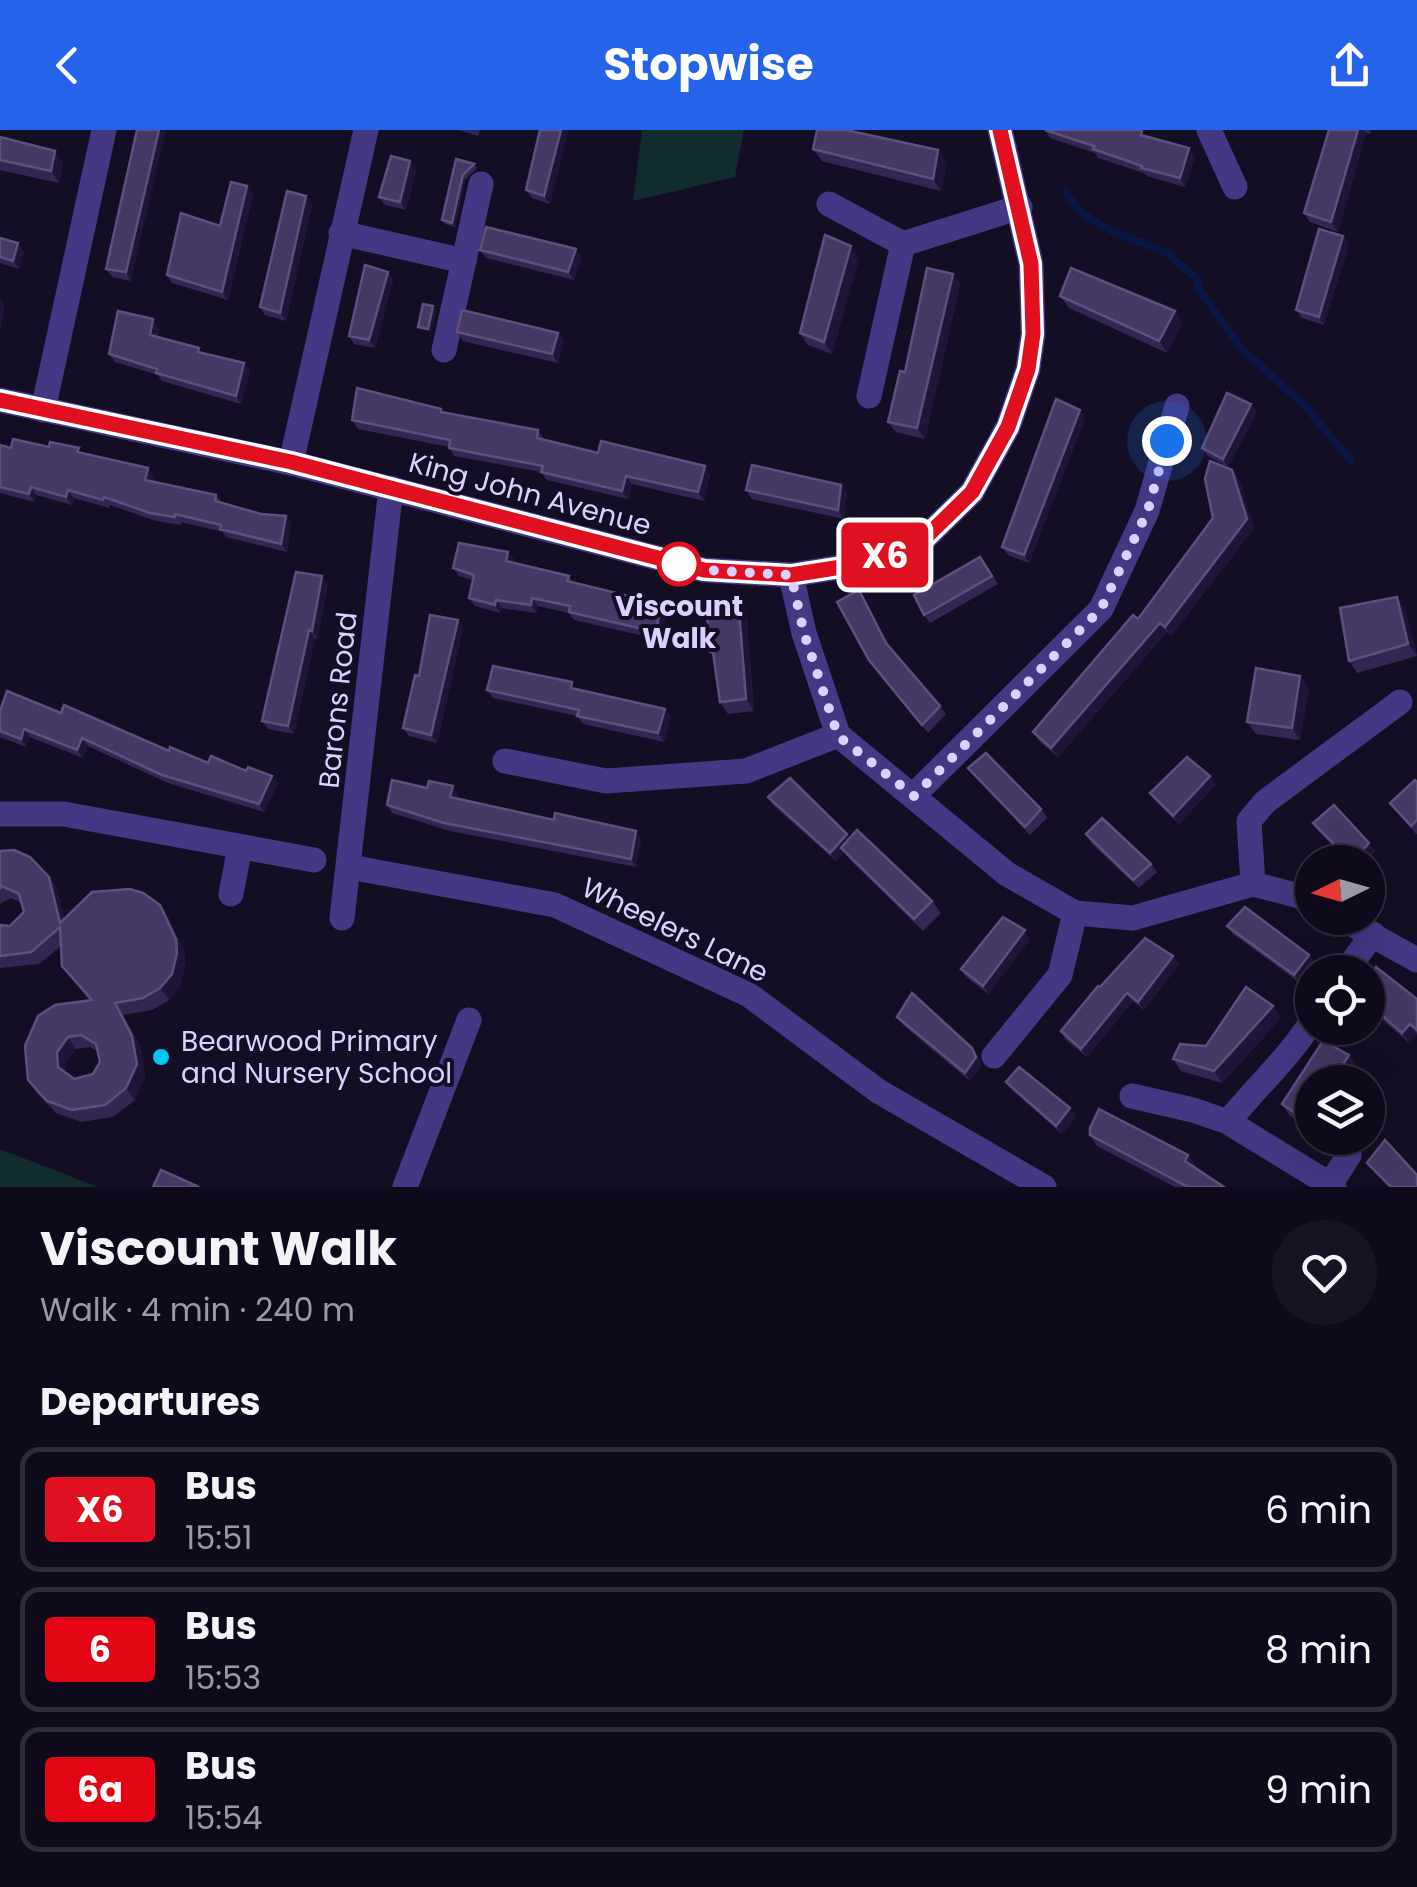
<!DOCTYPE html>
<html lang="en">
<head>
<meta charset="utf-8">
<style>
	body { margin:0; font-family:Poppins,sans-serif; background:#181324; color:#f1f3f6; height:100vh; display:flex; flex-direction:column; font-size:38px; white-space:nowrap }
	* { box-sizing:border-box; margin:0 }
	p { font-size:32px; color:#9b9aa3 }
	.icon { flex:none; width:55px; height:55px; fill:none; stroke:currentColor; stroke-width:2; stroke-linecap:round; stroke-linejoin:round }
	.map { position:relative; height:1057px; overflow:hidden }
	.drawer { display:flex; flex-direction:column; background:#0f0a1b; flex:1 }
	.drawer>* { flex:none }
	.badge { padding:0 20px; border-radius:8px; font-size:35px; line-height:65px }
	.needle { width:65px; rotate:265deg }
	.tools { position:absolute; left:1295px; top:715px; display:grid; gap:20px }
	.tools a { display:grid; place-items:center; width:90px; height:90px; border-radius:50%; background:#0f0a1b; box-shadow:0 10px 40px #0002,0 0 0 2px #2f2b3a; font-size:50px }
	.you { position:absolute; width:50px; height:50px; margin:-25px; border:8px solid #fff; border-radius:50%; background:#1a73e8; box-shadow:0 0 0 15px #1a73e833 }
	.map>.badge { position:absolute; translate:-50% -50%; box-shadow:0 0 0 5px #fff }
	h2 { padding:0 40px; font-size:38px; line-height:90px }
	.round { display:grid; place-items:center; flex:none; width:105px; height:105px; border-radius:52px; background:#181324 }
	.headline { display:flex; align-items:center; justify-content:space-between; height:170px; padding:0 40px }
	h1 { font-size:48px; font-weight:700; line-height:75px }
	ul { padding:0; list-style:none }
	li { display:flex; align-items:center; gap:30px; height:125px; margin:0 20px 15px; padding:0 20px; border:5px solid #2f2b3a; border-radius:20px }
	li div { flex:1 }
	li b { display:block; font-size:38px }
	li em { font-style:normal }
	li .badge { min-width:110px; font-weight:700; text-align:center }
	header { display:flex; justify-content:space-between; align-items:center; height:130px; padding:0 40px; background:#2563eb; color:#fff; font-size:45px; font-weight:700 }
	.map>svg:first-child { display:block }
</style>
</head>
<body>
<header><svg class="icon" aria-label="back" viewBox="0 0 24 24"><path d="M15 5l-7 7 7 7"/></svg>Stopwise<svg class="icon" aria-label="share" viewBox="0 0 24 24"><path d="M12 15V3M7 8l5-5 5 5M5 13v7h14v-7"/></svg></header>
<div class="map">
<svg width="1417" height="1057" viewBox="0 0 1417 1057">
	<rect width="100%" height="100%" fill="#140e24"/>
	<g fill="#112c2e">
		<path d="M642,0H744L735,47L633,71Z"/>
		<path d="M0,1019L98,1057H0Z"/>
	</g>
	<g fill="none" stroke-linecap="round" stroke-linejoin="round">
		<path stroke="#091742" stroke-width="8" d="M1066,61C1084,99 1135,108 1170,124L1174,130L1198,149L1199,159L1241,218L1303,274L1351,330"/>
		<g stroke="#443884" stroke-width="25">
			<path d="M1209,0L1235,57"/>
			<path d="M829,74L903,114"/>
			<path d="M341,103L464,131"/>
			<path d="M444,220L481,54"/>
			<path d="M869,266L903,114L1020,77"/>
			<path d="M0,270L291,333L704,440L791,445L860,434L922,411L972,362L1008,297L1028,239L1033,204L1031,134L1000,0"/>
			<path d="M43,280L104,0"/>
			<path d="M291,333L366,0"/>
			<path d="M791,445L804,503L838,605L1007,744L1075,783L1133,788L1253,754L1299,766L1312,773"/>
			<path d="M505,631L606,651L746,641L838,605"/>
			<path d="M913,666L1101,479L1147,381L1177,276"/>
			<path d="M0,684H64L314,730"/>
			<path d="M350,737L555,775L749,865L878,961L1044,1057"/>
			<path d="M1253,754L1249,691L1265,672L1400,572"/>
			<path d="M231,764L240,717"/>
			<path d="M342,788L391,358"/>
			<path d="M1341,788L1417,830"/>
			<path d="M1345,842L1373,804"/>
			<path d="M994,926L1060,845L1075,783"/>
			<path d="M1132,966L1193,980L1228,992L1334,1057"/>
			<path d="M1228,992C1255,958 1289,928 1312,891"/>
			<path d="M1330,1055L1349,1025"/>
			<path d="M405,1057L469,890"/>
		</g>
	</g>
	<g fill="#342652" fill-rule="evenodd">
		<path d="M137,0L131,151L112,147L106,139Z"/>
		<path d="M459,0H480L478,6Z"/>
		<path d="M540,0L550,74L532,68L526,60Z"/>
		<path d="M1045,0L1148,7L1195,26L1185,57L1147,46L1144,43L1098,28L1095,23L1050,8Z"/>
		<path d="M1329,0H1371L1370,4L1366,3L1338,102L1310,92L1304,83Z"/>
		<path d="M0,7L63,33L59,53L0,40Z"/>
		<path d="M813,19L947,32L941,61L822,31Z"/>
		<path d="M456,29L474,34L477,38L465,50L455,97L445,94L442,90Z"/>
		<path d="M410,31L416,40L406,80L385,75L379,67Z"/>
		<path d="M253,64L228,170L172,153L167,145Z"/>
		<path d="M306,66L312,75L286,191L265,185L260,177Z"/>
		<path d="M1343,106L1349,114L1324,195L1302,188L1296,180Z"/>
		<path d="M0,108L24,121L19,139L0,133Z"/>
		<path d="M480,120L582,127L574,150L486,128Z"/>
		<path d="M859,128L832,224L808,215L800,203Z"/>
		<path d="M388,142L393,150L375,218L354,214L349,206Z"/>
		<path d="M953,144L960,154L925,309L896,302L888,292L905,242Z"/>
		<path d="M1060,166L1175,181L1183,193L1167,223L1069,178Z"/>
		<path d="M159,198L157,207L203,223L244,233L250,241L241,274L162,251L158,245L115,232L109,224Z"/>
		<path d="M457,202L558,203L564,211L558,233L463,211Z"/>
		<path d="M1251,274L1257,282L1228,337L1208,326L1202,318Z"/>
		<path d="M1080,280L1085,288L1029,433L1008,425L1002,417Z"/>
		<path d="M444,282L538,300L544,310L598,323L705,336L710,345L704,371L632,354L628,369L547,350L541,342L454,326L449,317L358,299L352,290Z"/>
		<path d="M0,315L11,318L83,324L154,346L152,352L216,365L222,373L261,384L286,386L291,394L287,422L226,407L223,402L181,392V395L156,391L110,375L109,378L74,368L72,375L36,365L34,372L0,363Z"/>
		<path d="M1232,340L1239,349L1254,398L1171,506L1167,502L1058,627L1039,611L1033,602L1138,489L1213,388Z"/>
		<path d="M746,360L847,363L844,389L752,369Z"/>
		<path d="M980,427L998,454L930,493L924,485Z"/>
		<path d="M514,429L513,433L569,446L573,453L666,482L662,510L574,490L569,483L538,476L536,483L502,478L500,483L475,476L469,468L473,450L459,446L453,438Z"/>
		<path d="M322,446L328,454L317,509L315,508L294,604L268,599L262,591Z"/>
		<path d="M859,460L890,518L946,584L928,603L869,530Z"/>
		<path d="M738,467L746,479L754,581L728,584L720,572L714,528L710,522Z"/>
		<path d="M1405,479L1417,526L1357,543L1349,531Z"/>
		<path d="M458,490L463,498L437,613L409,606L403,598L419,546Z"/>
		<path d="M1309,558L1300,610L1256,604L1247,592Z"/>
		<path d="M487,560H577L671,587L664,612L583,594L577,586L493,568Z"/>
		<path d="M0,581L61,583L208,633L272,646L278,654L264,682L168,653L88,616L83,628L30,607L26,617L0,607Z"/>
		<path d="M968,638L1041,679L1047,688L1030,705L974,646Z"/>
		<path d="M1417,652V704H1416L1390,673Z"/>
		<path d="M1216,654L1179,694L1156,671L1150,663Z"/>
		<path d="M427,658L458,664V668L641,709L636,737L450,701L392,683L387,675Z"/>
		<path d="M768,667L850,708L932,771L941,783L923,801L850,730L844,722L836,731L773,675Z"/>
		<path d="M1313,693L1369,713L1375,721L1365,732H1349L1318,701Z"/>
		<path d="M1086,704L1151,734L1157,742L1139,758L1091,713Z"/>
		<path d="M0,721L49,747L57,759L64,788L168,787L184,821L185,835L180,856L169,870L152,880L123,885L141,918L145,946L135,970L113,987L81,992L56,983L36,962L28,950L90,871L62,836L61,816L39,834L0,838V795L10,796L24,782L21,773L11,768L0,774ZM90,917L98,922L100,932L93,944L74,949L66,943L65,934L76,919Z"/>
		<path d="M1227,796L1309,825L1315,833L1300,853L1233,804Z"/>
		<path d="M1030,809L988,864L966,847L961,839Z"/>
		<path d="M1179,834L1144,880L1133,871L1087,927L1066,910L1061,901L1100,857Z"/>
		<path d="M1368,849L1417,869V904L1409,913L1368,877Z"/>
		<path d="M1273,876L1281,888L1222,953L1181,941L1173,929L1206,916Z"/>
		<path d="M897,887L978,926L981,936L970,951L903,895Z"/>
		<path d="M1349,925L1357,937L1312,952V1001L1290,986L1282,974Z"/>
		<path d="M1006,952L1070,978L1076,987L1062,1004L1012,960Z"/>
		<path d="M1090,1005L1196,1036L1195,1038L1224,1057H1175L1097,1016Z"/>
	</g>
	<g fill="#1f1538">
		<path d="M159,0H166L131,151L126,142Z"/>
		<path d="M561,0H569L550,74L544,66Z"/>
		<path d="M1358,0H1364L1366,3L1338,102L1331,92Z"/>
		<path d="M1189,18L1195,26L1185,57L1180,48Z"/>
		<path d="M938,20L947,32L941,61L933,49Z"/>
		<path d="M55,21L63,33L59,53L51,41Z"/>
		<path d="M410,31L416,40L406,80L400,72Z"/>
		<path d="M463,45L465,50L455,97L452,93Z"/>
		<path d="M247,56L253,64L228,170L222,162Z"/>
		<path d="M306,66L312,75L286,191L280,183Z"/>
		<path d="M1343,106L1349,114L1324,195L1319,187Z"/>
		<path d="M18,113L24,121L19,139L13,131Z"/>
		<path d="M851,116L859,128L832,224L824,212Z"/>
		<path d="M576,119L582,127L574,150L568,142Z"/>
		<path d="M388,142L393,150L375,218L369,210Z"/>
		<path d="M953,144L960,154L925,309L917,298Z"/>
		<path d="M0,168L5,176L0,203Z"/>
		<path d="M433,176L436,181L431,203L428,199Z"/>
		<path d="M1175,181L1183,193L1167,223L1159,211Z"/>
		<path d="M153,189L159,198L156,213L150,205Z"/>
		<path d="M558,203L564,211L558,233L552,224Z"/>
		<path d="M244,233L250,241L241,274L236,266Z"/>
		<path d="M1251,274L1257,282L1228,337L1223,329Z"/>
		<path d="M1080,280L1085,288L1029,433L1024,425Z"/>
		<path d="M705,336L710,345L704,371L698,362Z"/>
		<path d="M148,338L154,346L151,358L145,350Z"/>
		<path d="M1232,340L1239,349L1254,398L1171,506L1165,497L1247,389Z"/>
		<path d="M626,346L632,354L628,369L622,361Z"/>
		<path d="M841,355L847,363L844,389L838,380Z"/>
		<path d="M31,357L36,365L34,372L29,364Z"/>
		<path d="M68,360L74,368L72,375L66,367Z"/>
		<path d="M286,386L291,394L287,422L281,414Z"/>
		<path d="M508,422L514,429L512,439L506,431Z"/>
		<path d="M322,446L328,454L317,509L312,501Z"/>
		<path d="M738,467L746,479L754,581L746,569Z"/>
		<path d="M1397,467L1405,479L1417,526L1408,514Z"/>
		<path d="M532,468L538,476L536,483L531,475Z"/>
		<path d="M496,470L502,478L500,483L495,475Z"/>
		<path d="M661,474L666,482L662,510L656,502Z"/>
		<path d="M458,490L463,498L437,613L431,605Z"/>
		<path d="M1160,493L1167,502L1058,627L1051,618Z"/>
		<path d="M309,500L315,508L294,604L288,596Z"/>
		<path d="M1300,546L1309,558L1300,610L1292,598Z"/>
		<path d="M665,579L671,587L664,612L658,603Z"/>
		<path d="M24,599L30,607L26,617L21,609Z"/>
		<path d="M82,608L88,616L83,628L77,620Z"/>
		<path d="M272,646L278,654L264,682L259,674Z"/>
		<path d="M1210,646L1216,654L1179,694L1173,686Z"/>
		<path d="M453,656L458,664L456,675L450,667Z"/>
		<path d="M636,701L641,709L636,737L631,729Z"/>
		<path d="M847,704L853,712L841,718L844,722L836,731L830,723Z"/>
		<path d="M1369,713L1375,721L1365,732H1352Z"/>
		<path d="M49,747L57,759L68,805L60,793Z"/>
		<path d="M160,775L168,787L184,821L185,835L180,856L169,870L160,858Z"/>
		<path d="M1025,800L1030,809L988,864L983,856Z"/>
		<path d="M1309,825L1315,833L1300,853L1294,845Z"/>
		<path d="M1173,826L1179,834L1144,880L1138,872Z"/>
		<path d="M1127,863L1133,871L1087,927L1081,919Z"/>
		<path d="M115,873L141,918L145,946L135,970L126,958Z"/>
		<path d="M1273,876L1281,888L1222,953L1214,941Z"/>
		<path d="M1410,894L1417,904L1409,913L1402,903Z"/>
		<path d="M68,907L76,919L65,934L67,949L58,937L57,922Z"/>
		<path d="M972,918L978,926L981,936L970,951L965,943Z"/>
		<path d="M1349,925L1357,937L1347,952H1332Z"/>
		<path d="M1070,978L1076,987L1062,1004L1056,996Z"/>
		<path d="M1188,1025L1196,1036L1193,1042L1185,1031Z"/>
	</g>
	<g fill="#463865" stroke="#5d507d" stroke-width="2.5" fill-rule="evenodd">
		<path d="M137,0H159L126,142L106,139Z"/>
		<path d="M540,0H561L544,66L526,60Z"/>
		<path d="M817,0H846L938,20L933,49L813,19Z"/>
		<path d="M1045,0H1142L1141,5L1189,18L1180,48L1141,38L1142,36L1093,19L1094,16Z"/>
		<path d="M1329,0H1358L1331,92L1304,83Z"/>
		<path d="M0,7L55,21L51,41L0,30Z"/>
		<path d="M391,26L410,31L400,72L379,67Z"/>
		<path d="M456,29L474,34L463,45L452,93L442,90Z"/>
		<path d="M231,52L247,56L222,162L167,145L181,83L220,96Z"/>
		<path d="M287,61L306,66L280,183L260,177Z"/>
		<path d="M486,97L576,119L568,142L480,120Z"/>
		<path d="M1319,99L1343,106L1319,187L1296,180Z"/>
		<path d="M825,105L851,116L824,212L800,203Z"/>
		<path d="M0,108L18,113L13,131L0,127Z"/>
		<path d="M365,135L388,142L369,210L349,206Z"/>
		<path d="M927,138L953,144L917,298L888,292L900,241L905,242Z"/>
		<path d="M1071,138L1175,181L1159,211L1060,166Z"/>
		<path d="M423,174L433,176L428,199L418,197Z"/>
		<path d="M462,180L558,203L552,224L457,202Z"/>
		<path d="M118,181L153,189L150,205L199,218L198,222L244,233L236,266L156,243L157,239L109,224Z"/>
		<path d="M357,258L441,279V282L538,300L537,308L598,323L601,311L705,336L698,362L626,346L622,361L541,342L543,336L449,318L450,310L352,290Z"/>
		<path d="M1227,263L1251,274L1223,329L1202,318Z"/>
		<path d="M1056,269L1080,280L1024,425L1002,417Z"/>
		<path d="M13,309L49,317L50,312L79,318L77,322L148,338L145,350L216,365L215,371L261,384L286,386L281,414L220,399L221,395L175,384V387L150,383L104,367L103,370L68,360L66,367L31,357L29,364L0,357V315L11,318Z"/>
		<path d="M1210,331L1232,340L1247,389L1165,497L1160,493L1051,618L1033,602L1133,485L1138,489L1213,388L1205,349Z"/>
		<path d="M752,335L841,355L838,380L746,360Z"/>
		<path d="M459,413L508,422L506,431L569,446L567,451L661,474L656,502L569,482L570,476L532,468L531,475L496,470L495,475L469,468L474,445L453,438Z"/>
		<path d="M980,427L992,446L924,485L914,465Z"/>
		<path d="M296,442L322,446L312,501L309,500L288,596L262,591Z"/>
		<path d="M859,460L886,513L940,576L922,595L869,530L837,472Z"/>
		<path d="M738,467L746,569L720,572L713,522H710L706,473Z"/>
		<path d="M1397,467L1408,514L1349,531L1340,478Z"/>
		<path d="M430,485L458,490L431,605L403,598L415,545L419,546Z"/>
		<path d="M493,536L572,552L571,558L665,579L658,603L577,586L579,580L487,560Z"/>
		<path d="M1256,538L1300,546L1292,598L1247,592Z"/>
		<path d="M7,561L61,583L64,575L169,621L170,617L208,633L211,626L246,641L248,637L272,646L259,674L162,645L82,608L77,620L24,599L21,609L0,601V581Z"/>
		<path d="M986,623L1041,679L1025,697L968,638Z"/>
		<path d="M1187,627L1210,646L1173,686L1150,663Z"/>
		<path d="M790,648L847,704L830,723L768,667Z"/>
		<path d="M392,650L427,658L429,651L453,656L450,667L554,690L555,683L636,701L631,729L444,693L387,675Z"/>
		<path d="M1415,650L1417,652V690L1411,696L1390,673Z"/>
		<path d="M1334,675L1369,713L1352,732L1313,693Z"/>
		<path d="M1102,688L1151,734L1133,750L1086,704Z"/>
		<path d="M857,700L932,771L914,789L841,718Z"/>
		<path d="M14,720L30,727L49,747L60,793L92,762L130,759L143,763L160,775L176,809L177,823L172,844L160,858L143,868L115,873L132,906L137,934L126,958L105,975L72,980L47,971L28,950L25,916L38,886L55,875L92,870L62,836L60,797L31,822L0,826V795L10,796L24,782L19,764L2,756L0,758V721ZM81,905L96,914L100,932L93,944L74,949L58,937L57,922L68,907Z"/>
		<path d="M1245,777L1309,825L1294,845L1227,796Z"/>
		<path d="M1003,787L1025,800L983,856L961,839Z"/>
		<path d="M1145,808L1173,826L1138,872L1127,863L1081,919L1061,901L1098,856L1100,857Z"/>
		<path d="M1376,837L1417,869V900L1410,894L1402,903L1368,873V849Z"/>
		<path d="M1246,857L1273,876L1214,941L1173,929L1180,914L1206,916Z"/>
		<path d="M912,863L972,918L976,927L965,943L897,887Z"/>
		<path d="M1323,911L1349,925L1332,952H1312V995L1282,974Z"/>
		<path d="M1019,937L1070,978L1056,996L1006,952Z"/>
		<path d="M1099,979L1188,1025L1185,1031L1224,1057H1188L1090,1005V998Z"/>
		<path d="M1385,1010L1417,1045V1057H1391L1367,1033Z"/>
		<path d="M161,1040L199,1057H153Z"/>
	</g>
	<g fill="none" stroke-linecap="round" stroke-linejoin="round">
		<defs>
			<path id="line" d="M0,270L291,332L704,440L791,445L860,434L922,411L972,362L1008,297L1028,239L1033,204L1031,134L1000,0"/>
		</defs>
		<use href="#line" stroke="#fff" stroke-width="22"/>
		<use href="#line" stroke="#e01021" stroke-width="15"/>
		<path stroke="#dbd1ff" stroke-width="10" stroke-dasharray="0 18" d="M679,434L670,432L704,440L791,445L804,503L838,606L914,666L1101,479L1148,380L1167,311"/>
	</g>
	<circle fill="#fff" stroke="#e01021" stroke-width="5" cx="679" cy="434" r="20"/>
	<circle fill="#00c5fc" stroke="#140e24" stroke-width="4" cx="161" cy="927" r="10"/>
	<g text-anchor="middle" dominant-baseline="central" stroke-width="8" stroke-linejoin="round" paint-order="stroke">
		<g font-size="28" fill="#dbd1ff" stroke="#140e24">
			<text transform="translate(530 364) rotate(15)">King John Avenue</text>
			<text transform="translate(338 570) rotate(-84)">Barons Road</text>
			<text transform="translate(675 800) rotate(26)">Wheelers Lane</text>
		</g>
		<g font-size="28" font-weight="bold" fill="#dbd1ff" stroke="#140e24">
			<text x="679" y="476">Viscount<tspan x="679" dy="32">Walk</tspan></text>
		</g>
		<g font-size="28" fill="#dbd1ff" stroke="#140e24" text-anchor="start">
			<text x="181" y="911">Bearwood Primary<tspan x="181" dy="32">and Nursery School</tspan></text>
		</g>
	</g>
</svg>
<div class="tools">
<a><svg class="needle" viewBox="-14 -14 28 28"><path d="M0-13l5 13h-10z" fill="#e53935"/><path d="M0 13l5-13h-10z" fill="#9b9aa3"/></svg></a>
<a><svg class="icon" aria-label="locate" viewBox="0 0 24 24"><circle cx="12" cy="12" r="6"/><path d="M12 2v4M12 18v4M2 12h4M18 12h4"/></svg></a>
<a><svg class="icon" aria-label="layers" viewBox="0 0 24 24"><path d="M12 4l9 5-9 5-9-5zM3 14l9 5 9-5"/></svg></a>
</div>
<div class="you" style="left:1167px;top:311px"></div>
<b class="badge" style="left:885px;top:425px;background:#e01021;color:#fff">X6</b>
</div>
<section class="drawer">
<div class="headline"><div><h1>Viscount Walk</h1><p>Walk · 4 min · 240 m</p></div><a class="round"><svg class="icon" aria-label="heart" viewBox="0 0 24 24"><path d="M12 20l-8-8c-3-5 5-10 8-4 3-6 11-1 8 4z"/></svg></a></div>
<h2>Departures</h2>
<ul>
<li><span class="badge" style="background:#e01021;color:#fff">X6</span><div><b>Bus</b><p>15:51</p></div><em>6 min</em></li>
<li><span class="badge" style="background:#e30513;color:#fff">6</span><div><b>Bus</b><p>15:53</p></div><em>8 min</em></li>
<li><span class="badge" style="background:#e30513;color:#fff">6a</span><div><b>Bus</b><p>15:54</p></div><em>9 min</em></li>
</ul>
</section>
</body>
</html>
